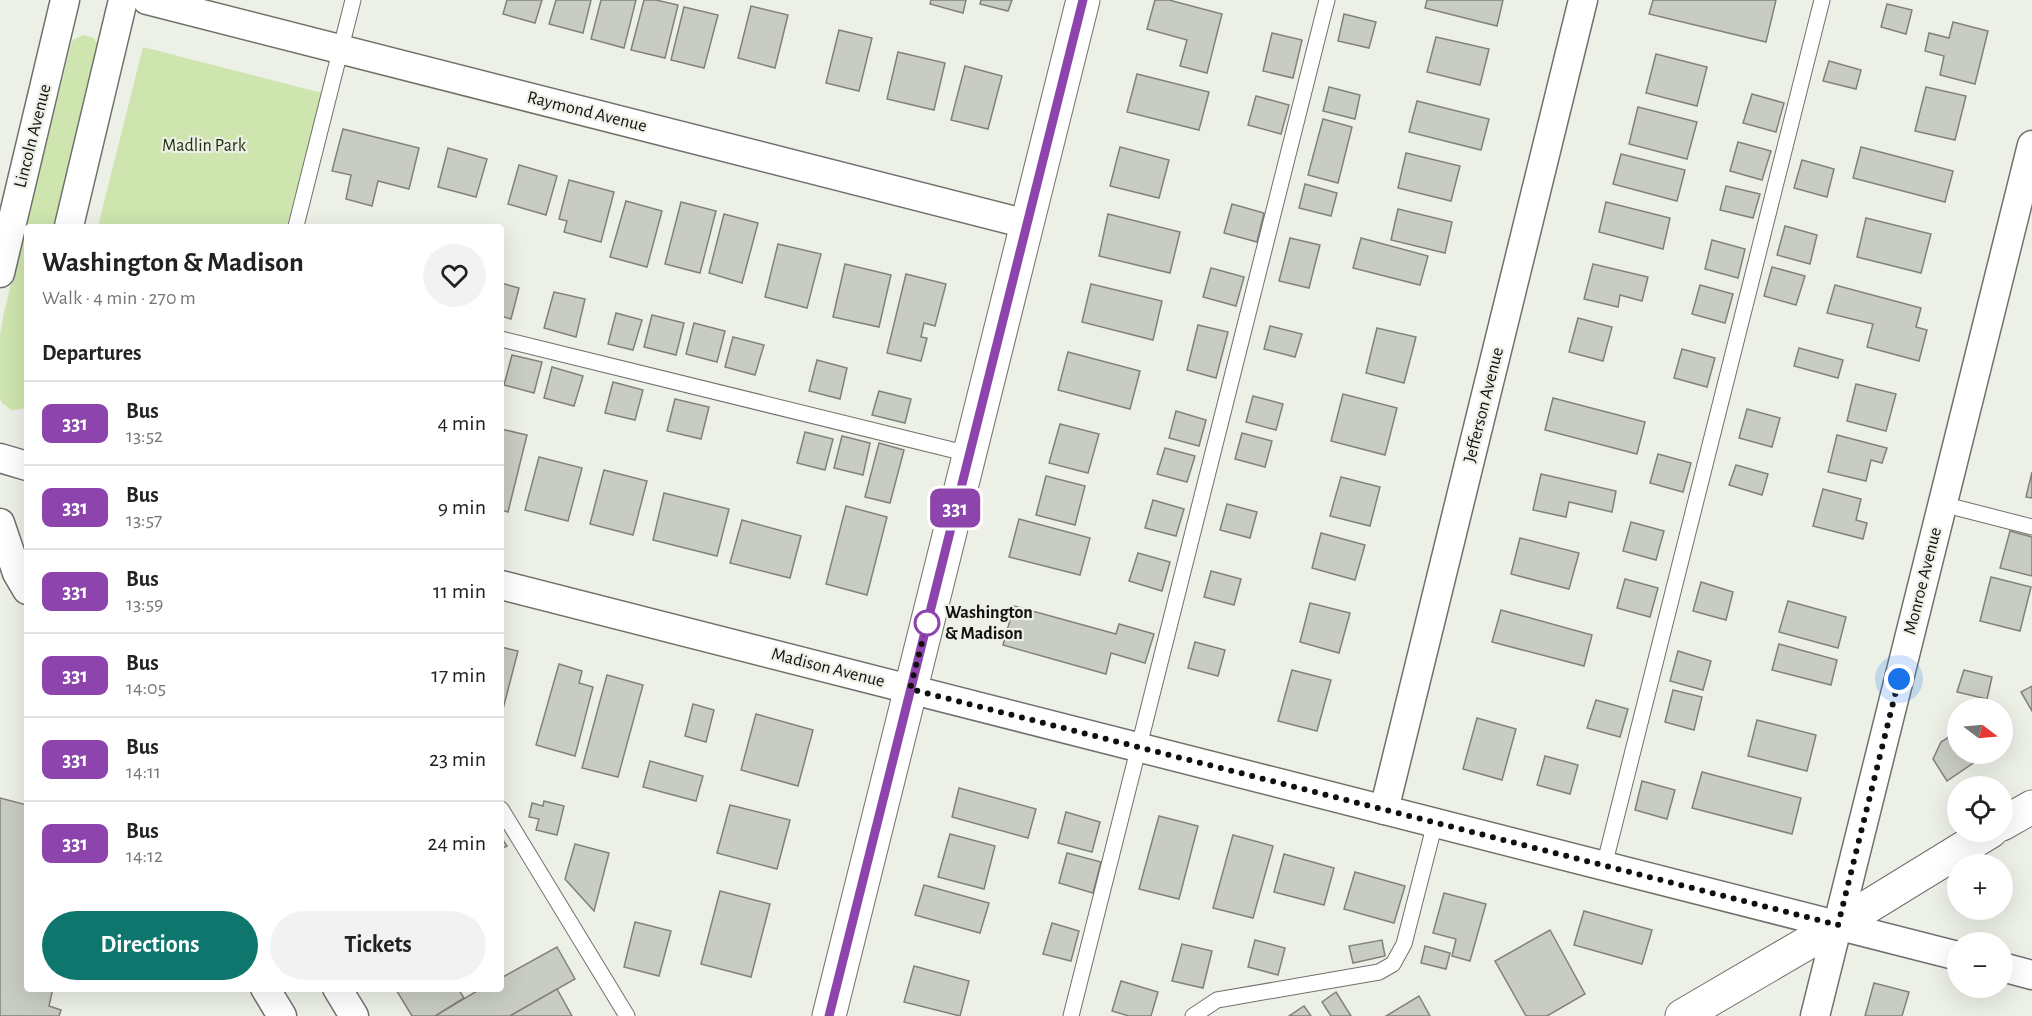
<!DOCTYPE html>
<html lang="en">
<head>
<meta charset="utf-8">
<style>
	body { margin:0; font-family:"Alegreya Sans",sans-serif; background:#f2f2f2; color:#222; height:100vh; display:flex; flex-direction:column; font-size:22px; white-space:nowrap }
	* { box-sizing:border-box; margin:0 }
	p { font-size:20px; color:#767676 }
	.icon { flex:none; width:33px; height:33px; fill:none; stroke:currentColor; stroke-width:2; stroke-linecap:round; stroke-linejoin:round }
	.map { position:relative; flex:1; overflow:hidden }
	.side { position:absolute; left:24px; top:224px; width:480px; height:768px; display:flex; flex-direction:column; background:#fff; border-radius:6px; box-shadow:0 6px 24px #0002 }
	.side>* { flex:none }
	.badge { padding:0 12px; border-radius:9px; font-size:21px; line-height:39px }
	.needle { width:39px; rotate:106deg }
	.controls { position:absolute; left:1947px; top:698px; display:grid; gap:12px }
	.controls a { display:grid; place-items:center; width:66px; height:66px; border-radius:50%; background:#fff; box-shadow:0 6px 24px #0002; font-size:30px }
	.you { position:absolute; width:30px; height:30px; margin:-15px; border:4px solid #fff; border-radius:50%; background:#1a73e8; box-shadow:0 0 0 9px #1a73e833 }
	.map>.badge { position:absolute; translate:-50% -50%; box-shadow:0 0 0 3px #fff }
	h2 { padding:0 18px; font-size:22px; line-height:54px }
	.round { display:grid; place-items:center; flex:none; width:63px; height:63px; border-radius:32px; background:#f2f2f2 }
	.overview { display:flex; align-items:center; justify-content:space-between; height:102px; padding:0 18px }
	h1 { font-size:28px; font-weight:600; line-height:45px }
	.button { display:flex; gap:12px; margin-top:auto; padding:12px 18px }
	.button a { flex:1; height:69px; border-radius:36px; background:#0f766e; color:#fff; font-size:24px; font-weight:600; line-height:69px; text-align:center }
	.button a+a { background:#f2f2f2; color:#222 }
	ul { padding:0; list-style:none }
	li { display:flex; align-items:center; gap:18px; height:84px; padding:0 18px; border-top:2px solid #e0e0e0 }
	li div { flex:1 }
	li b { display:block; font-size:22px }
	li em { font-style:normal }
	li .badge { min-width:66px; font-weight:700; text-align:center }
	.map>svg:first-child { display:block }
</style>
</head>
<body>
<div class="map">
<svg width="2032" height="1016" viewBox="0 0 2032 1016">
	<rect width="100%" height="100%" fill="#ecf0e7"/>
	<g fill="#cee5af">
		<path d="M83,35L94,38L100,48L55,226H27V405L22,409L11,410L2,403L0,399V335L4,312L71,45L73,40Z"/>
		<path d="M143,47L322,93L287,226H98Z"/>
	</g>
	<g fill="#c8ccc3" stroke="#80837b" stroke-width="1.5">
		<path d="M507,0H542L535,23L503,14Z"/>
		<path d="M556,0H591L583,33L549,24Z"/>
		<path d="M601,0H636L624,48L591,39Z"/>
		<path d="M644,0H656L678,5L665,58L631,50Z"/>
		<path d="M931,0H966L963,13L930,4Z"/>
		<path d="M981,0H1012L1008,11L980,4Z"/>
		<path d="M1155,0H1169L1222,14L1207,73L1180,66L1187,40L1147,29Z"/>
		<path d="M1427,0H1503L1497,26L1425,8Z"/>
		<path d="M1653,0H1776L1766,42L1649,14Z"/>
		<path d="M1887,4L1912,10L1906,34L1881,27Z"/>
		<path d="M751,6L788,15L775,68L738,58Z"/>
		<path d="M684,7L718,15L704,68L671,60Z"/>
		<path d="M1344,14L1376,22L1369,48L1338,41Z"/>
		<path d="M1953,22L1988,31L1975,84L1940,75L1944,56L1925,51L1929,33L1949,38Z"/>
		<path d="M839,30L872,38L859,91L826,83Z"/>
		<path d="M1272,33L1302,40L1293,78L1263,71Z"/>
		<path d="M1436,37L1489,49L1480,85L1427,72Z"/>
		<path d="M898,52L945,63L934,110L887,99Z"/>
		<path d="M1656,54L1707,67L1697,106L1646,93Z"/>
		<path d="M1829,61L1861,70L1856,89L1823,81Z"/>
		<path d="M965,66L1002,76L988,129L951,120Z"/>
		<path d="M1137,74L1209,92L1199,130L1127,112Z"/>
		<path d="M1329,87L1360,95L1355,119L1323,111Z"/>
		<path d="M1926,87L1966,96L1955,140L1915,131Z"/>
		<path d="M1752,94L1784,103L1776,132L1743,123Z"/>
		<path d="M1256,96L1289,105L1281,134L1248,125Z"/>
		<path d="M1417,101L1489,119L1481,150L1409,132Z"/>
		<path d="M1638,107L1697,122L1687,159L1629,144Z"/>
		<path d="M1323,119L1352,127L1338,183L1308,175Z"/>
		<path d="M343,129L419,148L409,189L378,181L372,206L346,199L351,175L332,171Z"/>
		<path d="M1738,142L1771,151L1762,180L1730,171Z"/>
		<path d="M1120,147L1169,160L1159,198L1110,186Z"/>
		<path d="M1861,147L1953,171L1945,202L1853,178Z"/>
		<path d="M448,148L487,159L476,197L438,187Z"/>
		<path d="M1406,153L1460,166L1451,201L1398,188Z"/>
		<path d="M1621,154L1685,170L1677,201L1613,184Z"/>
		<path d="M1802,160L1834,169L1827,197L1794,188Z"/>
		<path d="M519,165L557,176L546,215L508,204Z"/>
		<path d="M569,180L614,192L601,242L564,232L567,221L559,219Z"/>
		<path d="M1305,184L1337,193L1331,216L1299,208Z"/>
		<path d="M1726,186L1760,194L1753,218L1720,210Z"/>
		<path d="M626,201L662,211L647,267L610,257Z"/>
		<path d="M681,202L716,211L700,273L665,264Z"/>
		<path d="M1606,202L1670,218L1663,249L1599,232Z"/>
		<path d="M1232,204L1264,213L1257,242L1224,233Z"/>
		<path d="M1398,209L1452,222L1445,253L1391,240Z"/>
		<path d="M724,214L758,223L742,283L709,273Z"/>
		<path d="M1108,214L1180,232L1170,273L1099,256Z"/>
		<path d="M1866,218L1931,234L1921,273L1857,257Z"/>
		<path d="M1785,226L1817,235L1810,264L1777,255Z"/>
		<path d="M1290,238L1320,245L1309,288L1279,281Z"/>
		<path d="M1361,238L1428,256L1420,285L1353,268Z"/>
		<path d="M1712,240L1745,249L1738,278L1705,269Z"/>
		<path d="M778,244L821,254L807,308L765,297Z"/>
		<path d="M845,264L891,275L879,327L833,317Z"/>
		<path d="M1593,264L1648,277L1642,301L1620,295L1618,307L1584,299Z"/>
		<path d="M1772,267L1805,276L1796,305L1764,296Z"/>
		<path d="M1211,268L1244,277L1236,306L1203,297Z"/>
		<path d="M906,274L946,284L935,326L924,323L921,337L927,338L921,361L887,353Z"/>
		<path d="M501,283L519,288L511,319L501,316Z"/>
		<path d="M1091,284L1162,301L1153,340L1082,322Z"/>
		<path d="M1700,285L1733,294L1725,323L1692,314Z"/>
		<path d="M1835,285L1921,308L1916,327L1927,330L1919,361L1867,347L1873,324L1827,313Z"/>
		<path d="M554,292L585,299L576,337L544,328Z"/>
		<path d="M616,313L642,320L633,350L608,344Z"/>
		<path d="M652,315L684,323L676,355L644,347Z"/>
		<path d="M1578,318L1612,327L1603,361L1569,352Z"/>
		<path d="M694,323L725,331L717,362L686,354Z"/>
		<path d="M1198,325L1228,332L1216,378L1187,370Z"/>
		<path d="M1270,326L1302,334L1295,357L1264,349Z"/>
		<path d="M1377,328L1416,337L1404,383L1366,373Z"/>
		<path d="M733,337L764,345L755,375L725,367Z"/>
		<path d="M1799,348L1843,360L1838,378L1794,366Z"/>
		<path d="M1682,349L1715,358L1707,387L1674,378Z"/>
		<path d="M1068,352L1140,371L1130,409L1058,390Z"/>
		<path d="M512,355L542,362L534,393L504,385Z"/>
		<path d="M817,360L847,368L840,399L809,391Z"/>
		<path d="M552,367L583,376L574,406L544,398Z"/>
		<path d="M613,382L643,390L635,420L605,413Z"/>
		<path d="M1856,384L1896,394L1886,431L1847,421Z"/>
		<path d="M879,391L911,399L905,423L872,415Z"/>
		<path d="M1343,394L1397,408L1385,455L1331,441Z"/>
		<path d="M1253,396L1283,404L1276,430L1246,422Z"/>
		<path d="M1553,398L1645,422L1637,454L1545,430Z"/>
		<path d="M675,399L709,407L701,439L667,431Z"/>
		<path d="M1747,409L1780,418L1772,447L1739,438Z"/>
		<path d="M1176,411L1206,420L1199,446L1169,438Z"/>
		<path d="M1060,424L1099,434L1088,473L1049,463Z"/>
		<path d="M501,429L527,435L508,512L501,510Z"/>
		<path d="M805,432L833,439L825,470L797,463Z"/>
		<path d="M1242,433L1272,441L1265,467L1235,459Z"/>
		<path d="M1837,435L1887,448L1882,463L1871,460L1866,481L1828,472Z"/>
		<path d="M842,436L870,443L863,475L834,468Z"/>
		<path d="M879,443L904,450L890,503L865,497Z"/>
		<path d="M1165,448L1195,456L1187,482L1157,474Z"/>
		<path d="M1658,454L1691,463L1683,492L1650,483Z"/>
		<path d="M539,457L582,468L568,521L525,510Z"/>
		<path d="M1736,465L1768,474L1762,495L1729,485Z"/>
		<path d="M604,470L647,481L633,535L590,524Z"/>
		<path d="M2032,472V498L2026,497Z"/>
		<path d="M1541,474L1616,491L1612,512L1569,502L1566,517L1533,510Z"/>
		<path d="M1046,476L1085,486L1075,525L1036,515Z"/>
		<path d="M1341,477L1380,487L1370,526L1330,516Z"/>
		<path d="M1823,489L1861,499L1856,520L1867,523L1863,539L1813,526Z"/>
		<path d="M664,493L729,509L717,556L653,540Z"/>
		<path d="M1153,500L1184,509L1176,536L1145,528Z"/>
		<path d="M1227,504L1257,512L1250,538L1220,530Z"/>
		<path d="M846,506L887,517L867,595L826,584Z"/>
		<path d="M1019,519L1090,538L1080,575L1009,557Z"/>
		<path d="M742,520L801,536L790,578L730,563Z"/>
		<path d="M1631,522L1664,531L1656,560L1623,551Z"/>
		<path d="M2010,531L2032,537V576L2000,568Z"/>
		<path d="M1321,533L1365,545L1355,580L1312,568Z"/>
		<path d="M1520,538L1579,553L1569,589L1511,574Z"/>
		<path d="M1138,553L1170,562L1162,591L1129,581Z"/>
		<path d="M1211,571L1241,579L1234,605L1204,597Z"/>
		<path d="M1991,577L2031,587L2020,631L1980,621Z"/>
		<path d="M1625,579L1658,588L1650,617L1617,608Z"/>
		<path d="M1701,582L1733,592L1726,620L1693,611Z"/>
		<path d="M1788,601L1846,617L1838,648L1779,632Z"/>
		<path d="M1310,603L1350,613L1339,653L1300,642Z"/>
		<path d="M1014,606L1116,634L1119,624L1154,634L1145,663L1111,653L1106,674L1003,645Z"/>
		<path d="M1501,610L1592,635L1584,666L1492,642Z"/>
		<path d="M1195,642L1225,650L1218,676L1188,668Z"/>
		<path d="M1779,644L1837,660L1831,685L1772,670Z"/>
		<path d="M501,647L518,651L501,717Z"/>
		<path d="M1678,651L1711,661L1703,690L1670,681Z"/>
		<path d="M559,664L582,671L579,683L593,687L575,756L536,745Z"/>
		<path d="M1292,670L1331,680L1317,731L1278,721Z"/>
		<path d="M1964,670L1992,677L1987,699L1957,692Z"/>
		<path d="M607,675L643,685L618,777L582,768Z"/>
		<path d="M2032,686V711L2021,692Z"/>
		<path d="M1673,690L1702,697L1694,730L1665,722Z"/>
		<path d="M1596,700L1628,709L1620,737L1587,728Z"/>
		<path d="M693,704L714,710L706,742L685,736Z"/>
		<path d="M756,714L813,730L798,786L741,770Z"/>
		<path d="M1477,718L1516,729L1502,780L1463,769Z"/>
		<path d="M1757,720L1816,735L1807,771L1748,756Z"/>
		<path d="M1958,731V753H1988L1947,781L1933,759L1941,742Z"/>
		<path d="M1545,756L1578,765L1570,794L1537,785Z"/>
		<path d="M650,761L703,776L696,801L643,787Z"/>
		<path d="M1702,772L1801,798L1792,834L1692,808Z"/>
		<path d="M1642,781L1675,790L1667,819L1635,810Z"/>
		<path d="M959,788L1036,809L1028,838L952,817Z"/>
		<path d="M0,798L27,805V988H53L49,1006L61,1010L59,1016H0Z"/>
		<path d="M544,801L564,806L557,835L536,830L539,819L529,817L532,803L543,806Z"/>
		<path d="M730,805L790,820L777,869L717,853Z"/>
		<path d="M1066,812L1100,822L1092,852L1058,843Z"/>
		<path d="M1159,816L1198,826L1179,899L1139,889Z"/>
		<path d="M950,834L995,846L984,889L938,877Z"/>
		<path d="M1233,835L1273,846L1253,918L1213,908Z"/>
		<path d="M501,837L507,846L501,849Z"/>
		<path d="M575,844L609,853L594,911L565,879Z"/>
		<path d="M1067,853L1101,862L1093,893L1059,883Z"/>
		<path d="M1284,854L1334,868L1324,905L1274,892Z"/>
		<path d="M1355,872L1405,886L1394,923L1344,909Z"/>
		<path d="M924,885L989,903L980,933L915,915Z"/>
		<path d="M720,891L770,904L751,977L701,964Z"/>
		<path d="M1444,893L1486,904L1470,961L1452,956L1456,939L1433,933Z"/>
		<path d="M1584,911L1652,930L1642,964L1574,945Z"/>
		<path d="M635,922L671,931L659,976L624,967Z"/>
		<path d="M1052,923L1079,931L1071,961L1043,954Z"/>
		<path d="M1550,930L1585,994L1547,1016H1526L1495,961Z"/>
		<path d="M1255,940L1285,948L1278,975L1248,967Z"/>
		<path d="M1382,940L1385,956L1353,963L1349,946Z"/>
		<path d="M1182,944L1212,951L1203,988L1172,981Z"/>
		<path d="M1425,946L1450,953L1446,969L1421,963Z"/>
		<path d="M557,947L575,979L510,1016H435L482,988H501V978Z"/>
		<path d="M914,966L969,981L960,1016L904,1002Z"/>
		<path d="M1121,981L1158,992L1151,1016H1129L1112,1011Z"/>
		<path d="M1874,983L1909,992L1902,1016H1865Z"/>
		<path d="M395,988H458L464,998L435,1016H412Z"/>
		<path d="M557,989L572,1016H510Z"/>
		<path d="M1336,992L1351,1016H1331L1322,1002Z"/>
		<path d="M1419,996L1430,1016H1386Z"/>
		<path d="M1304,1006L1311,1016H1289Z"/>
	</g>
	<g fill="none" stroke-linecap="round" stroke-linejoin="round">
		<defs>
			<g id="lane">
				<path d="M296,226L353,0"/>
				<path d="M501,339L969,454"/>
				<path d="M1942,504L2032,527"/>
				<path d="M501,809L627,1016"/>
				<path d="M1604,866L1822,0"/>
				<path d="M1071,1016L1327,0"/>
				<path d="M1193,1016L1217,1000L1379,972L1393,964L1404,944L1435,823"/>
			</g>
			<g id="street">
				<path d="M147,0L1027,224"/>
				<path d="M69,226L123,0"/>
				<path d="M0,273L65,0"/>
				<path d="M0,458L27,466"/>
				<path d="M0,523L17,573L27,590"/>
				<path d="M501,585L1958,956"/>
				<path d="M1384,810L1583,0"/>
				<path d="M2002,967L2032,975"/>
				<path d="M265,988L282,1016"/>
				<path d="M337,988L354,1016"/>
				<path d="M1815,1016L2032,145"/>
			</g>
			<g id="secondary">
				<path d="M2002,824L2032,807"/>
				<path d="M829,1016L1083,0"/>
				<path d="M1682,1016L1838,925L1991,831"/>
			</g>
		</defs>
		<use href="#lane" stroke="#6e726a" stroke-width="17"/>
		<use href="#street" stroke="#6e726a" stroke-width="31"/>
		<use href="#secondary" stroke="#6e726a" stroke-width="35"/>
		<use href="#lane" stroke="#fff" stroke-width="15"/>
		<use href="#street" stroke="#fff" stroke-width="28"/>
		<use href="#secondary" stroke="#fff" stroke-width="33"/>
	</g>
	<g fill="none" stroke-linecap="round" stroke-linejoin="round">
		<defs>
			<path id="line" d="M829,1016L1083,0"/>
		</defs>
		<use href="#line" stroke="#fff" stroke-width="14"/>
		<use href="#line" stroke="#8e44ad" stroke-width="9"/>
		<path stroke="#10110e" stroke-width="6" stroke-dasharray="0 10.8" d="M927,623L910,689L1838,925L1899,679"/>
	</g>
	<circle fill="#fff" stroke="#8e44ad" stroke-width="3" cx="927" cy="623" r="12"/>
	<g text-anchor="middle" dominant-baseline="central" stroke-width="4.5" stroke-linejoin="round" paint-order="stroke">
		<g font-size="18" fill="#10110e" stroke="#ecf0e7">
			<text transform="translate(587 112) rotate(14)">Raymond Avenue</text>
			<text transform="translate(33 136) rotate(-76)">Lincoln Avenue</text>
			<text transform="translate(1484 405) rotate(-76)">Jefferson Avenue</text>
			<text transform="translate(1923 581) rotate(-76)">Monroe Avenue</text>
			<text transform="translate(828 668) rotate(14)">Madison Avenue</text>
		</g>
		<g font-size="18" fill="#24320b" stroke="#ecf0e7">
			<text x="204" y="146">Madlin Park</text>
		</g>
		<g font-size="18" font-weight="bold" fill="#10110e" stroke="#ecf0e7" text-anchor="start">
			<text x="945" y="613">Washington<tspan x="945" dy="21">&amp; Madison</tspan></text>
		</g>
	</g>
</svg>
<div class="controls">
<a><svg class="needle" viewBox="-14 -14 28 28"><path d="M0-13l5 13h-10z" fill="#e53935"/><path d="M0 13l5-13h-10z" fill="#767676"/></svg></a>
<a><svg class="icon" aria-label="locate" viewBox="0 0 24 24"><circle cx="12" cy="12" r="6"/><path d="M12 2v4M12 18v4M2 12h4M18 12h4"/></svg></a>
<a>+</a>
<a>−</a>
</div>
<div class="you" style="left:1899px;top:679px"></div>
<b class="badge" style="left:955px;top:508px;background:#8e44ad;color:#fff">331</b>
<section class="side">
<div class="overview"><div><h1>Washington &amp; Madison</h1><p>Walk · 4 min · 270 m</p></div><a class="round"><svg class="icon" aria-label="heart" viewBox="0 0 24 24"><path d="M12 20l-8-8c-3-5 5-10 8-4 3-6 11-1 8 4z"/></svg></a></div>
<h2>Departures</h2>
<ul>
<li><span class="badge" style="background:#8e44ad;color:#fff">331</span><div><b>Bus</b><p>13:52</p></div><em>4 min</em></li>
<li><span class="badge" style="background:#8e44ad;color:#fff">331</span><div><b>Bus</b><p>13:57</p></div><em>9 min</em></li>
<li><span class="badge" style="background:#8e44ad;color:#fff">331</span><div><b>Bus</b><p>13:59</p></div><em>11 min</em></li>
<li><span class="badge" style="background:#8e44ad;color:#fff">331</span><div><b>Bus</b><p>14:05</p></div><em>17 min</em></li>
<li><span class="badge" style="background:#8e44ad;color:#fff">331</span><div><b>Bus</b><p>14:11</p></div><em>23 min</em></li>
<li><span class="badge" style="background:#8e44ad;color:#fff">331</span><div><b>Bus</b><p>14:12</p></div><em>24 min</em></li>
</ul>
<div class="button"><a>Directions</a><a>Tickets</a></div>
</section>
</div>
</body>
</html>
